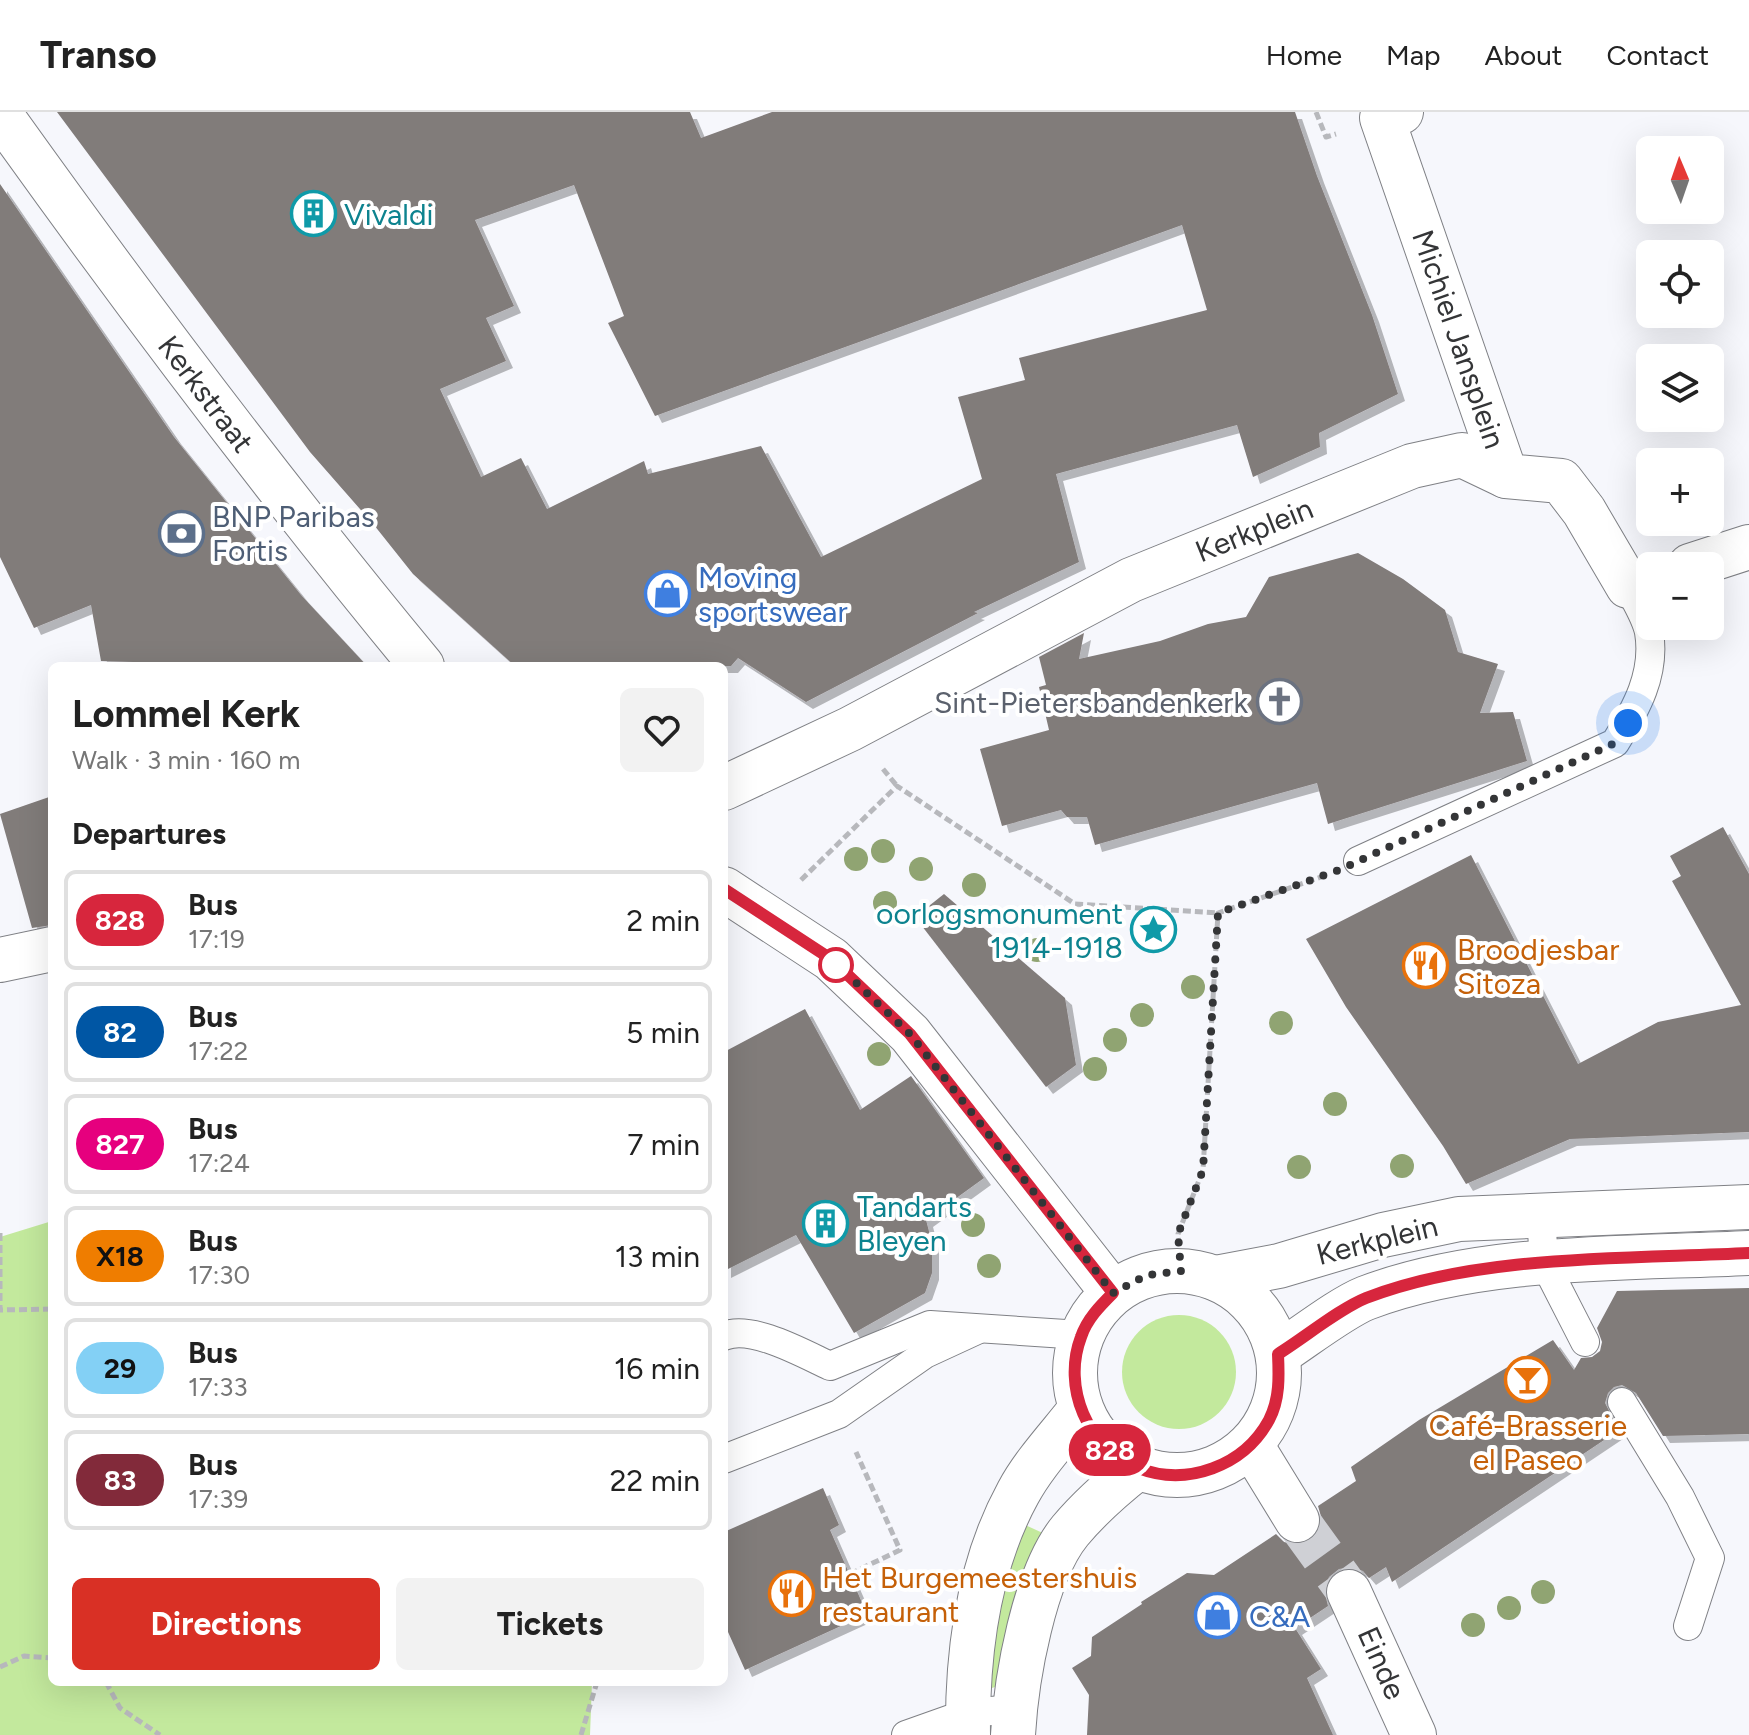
<!DOCTYPE html>
<html lang="en">
<head>
<meta charset="utf-8">
<style>
	body { margin:0; font-family:Figtree,sans-serif; background:#f2f2f2; color:#222; height:100vh; display:flex; flex-direction:column; font-size:30px; white-space:nowrap }
	* { box-sizing:border-box; margin:0 }
	p { font-size:26px; color:#767676 }
	.icon { flex:none; width:44px; height:44px; fill:none; stroke:currentColor; stroke-width:2; stroke-linecap:round; stroke-linejoin:round }
	.map { position:relative; flex:1; overflow:hidden }
	.details { position:absolute; left:48px; top:550px; width:680px; height:1024px; display:flex; flex-direction:column; background:#fff; border-radius:12px; box-shadow:0 8px 32px #0002 }
	.details>* { flex:none }
	.badge { padding:0 16px; border-radius:26px; font-size:28px; line-height:52px }
	.needle { width:52px; rotate:358deg }
	.controls { position:absolute; left:1636px; top:24px; display:grid; gap:16px }
	.controls a { display:grid; place-items:center; width:88px; height:88px; border-radius:12px; background:#fff; box-shadow:0 8px 32px #0002; font-size:40px }
	.you { position:absolute; width:40px; height:40px; margin:-20px; border:6px solid #fff; border-radius:50%; background:#1a73e8; box-shadow:0 0 0 12px #1a73e833 }
	.map>.badge { position:absolute; translate:-50% -50%; box-shadow:0 0 0 4px #fff }
	h2 { padding:0 24px; font-size:30px; line-height:72px }
	.round { display:grid; place-items:center; flex:none; width:84px; height:84px; border-radius:12px; background:#f2f2f2 }
	.summary { display:flex; align-items:center; justify-content:space-between; height:136px; padding:0 24px }
	h1 { font-size:38px; font-weight:700; line-height:60px }
	.cta { display:flex; gap:16px; margin-top:auto; padding:16px 24px }
	.cta a { flex:1; height:92px; border-radius:12px; background:#d93025; color:#fff; font-size:32px; font-weight:700; line-height:92px; text-align:center }
	.cta a+a { background:#f2f2f2; color:#222 }
	ul { padding:0; list-style:none }
	li { display:flex; align-items:center; gap:24px; height:100px; margin:0 16px 12px; padding:0 8px; border:4px solid #e0e0e0; border-radius:12px }
	li div { flex:1 }
	li b { display:block; font-size:30px }
	li em { font-style:normal }
	li .badge { min-width:88px; font-weight:700; text-align:center }
	header { display:flex; align-items:center; gap:48px; box-sizing:border-box; height:112px; padding:0 40px; background:#fff; border-bottom:2px solid #e0e0e0 }
	header strong { font-size:38px }
	nav { display:flex; gap:44px; margin-inline-start:auto; font-size:28px }
	.map>svg:first-child { display:block }
</style>
</head>
<body>
<header>
<strong>Transo</strong>
<nav><a>Home</a><a>Map</a><a>About</a><a>Contact</a></nav>
</header>
<div class="map">
<svg width="1749" height="1623" viewBox="0 0 1749 1623">
	<defs>
		<filter id="shadow"><feDropShadow dx="7" dy="7" stdDeviation="0" flood-color="#0004"/></filter>
	</defs>
	<rect width="100%" height="100%" fill="#f6f7fc"/>
	<g fill="#c3e99d">
		<path d="M52,1109V1570H592L590,1623H0V1125Z"/>
		<circle cx="1179" cy="1260" r="57"/>
		<path d="M1023,1412L1045,1422L1001,1573L989,1577L990,1517Z"/>
	</g>
	<g fill="#817b7a" fill-rule="evenodd" filter="url(#shadow)">
		<path d="M57,0H690L701,26L772,0H1295L1317,64L1372,203L1398,282L1319,321L1320,335L1253,365L1237,313L1056,362L1079,450L974,500L978,501L806,590L738,546L731,554H515L413,462L374,413L310,340ZM574,73L624,204L608,211L655,304L1182,113L1207,198L1019,246L1025,268L958,285L982,367L821,445L761,334L648,362L644,349L547,397L521,346L481,365L440,277L506,249L486,206L514,194L475,108Z"/>
		<path d="M0,72L174,325L301,483L367,554H134L133,550L101,549L91,493L34,516L0,445Z"/>
		<path d="M1358,441L1403,467L1445,498L1458,540L1498,552L1480,601L1513,600L1527,649L1328,712L1317,671L1095,733L1087,705H1067L1061,698L1002,714L980,637L1049,618L1039,575L1046,573L1039,545L1084,521L1079,547L1160,529L1208,512L1246,505L1269,465Z"/>
		<path d="M52,684V813L32,816L0,702Z"/>
		<path d="M1723,715L1749,762V1020L1570,1027L1466,1072L1443,1034L1346,895L1306,827L1471,743L1578,952L1658,910L1741,893L1672,769L1681,764L1670,744Z"/>
		<path d="M944,782L1065,886L1076,953L1046,975L915,805Z"/>
		<path d="M805,897L860,998L911,964L984,1066L926,1108L932,1131V1161L925,1181L854,1221L796,1123L724,1159V940Z"/>
		<path d="M1749,1176V1322L1663,1324L1636,1281L1622,1273L1614,1275L1608,1281L1605,1291L1619,1318L1392,1470L1386,1455L1369,1466L1363,1459L1351,1455L1339,1457L1329,1465L1324,1478L1328,1494L1295,1516L1321,1557L1307,1566L1333,1623H1087L1089,1583L1072,1556L1091,1544L1092,1525L1142,1492L1141,1490L1187,1461L1214,1463L1276,1422L1284,1430L1297,1433L1311,1429L1319,1421L1322,1408L1318,1394L1356,1369L1351,1355L1419,1308L1553,1228L1574,1258L1581,1246L1592,1245L1600,1239L1602,1230L1597,1216L1617,1179Z"/>
		<path d="M823,1376L839,1413L830,1418L867,1502L745,1558L724,1511V1420Z"/>
	</g>
	<g fill="none" stroke-linecap="round" stroke-linejoin="round">
		<path stroke="#cfd0d5" stroke-width="44" stroke-dasharray="44 22" stroke-linecap="butt" d="M1297,1408L1349,1480"/>
		<defs>
			<g id="lane">
				<path d="M1358,749L1615,631C1636,597 1656,562 1649,520C1646,505 1635,488 1628,474"/>
				<path d="M1541,1103L1544,1150L1585,1230"/>
				<path d="M724,1224C751,1212 804,1242 830,1254L930,1213L1081,1223"/>
				<path d="M1622,1290L1680,1385L1710,1446L1688,1514"/>
				<path d="M724,1347L839,1302L925,1242L977,1218"/>
				<path d="M906,1623L968,1601L1014,1597"/>
			</g>
			<g id="street">
				<path d="M1401,0L1382,6L1506,364L1561,369L1584,399L1628,474L1650,467"/>
				<path d="M0,2C135,191 274,375 422,554"/>
				<path d="M1690,454L1749,435"/>
				<path d="M724,676L850,617L1131,468L1412,354L1462,343L1506,364"/>
				<path d="M724,777L831,847L910,922L1113,1181"/>
				<path d="M0,848L52,837"/>
				<path d="M1251,1333L1297,1408"/>
				<path d="M1349,1480L1414,1623"/>
			</g>
			<g id="secondary">
				<circle cx="1177" cy="1261" r="102"/>
				<path d="M1215,1166L1279,1154L1383,1123L1459,1107L1749,1095"/>
				<path d="M1278,1242C1303,1226 1341,1196 1366,1186C1482,1142 1626,1147 1749,1141"/>
				<path d="M968,1623C967,1541 978,1454 1018,1381C1034,1351 1060,1324 1080,1298"/>
				<path d="M1013,1623C1016,1567 1034,1463 1070,1419C1090,1395 1113,1375 1137,1356"/>
			</g>
		</defs>
		<use href="#lane" stroke="#7f8085" stroke-width="30"/>
		<use href="#street" stroke="#7f8085" stroke-width="46"/>
		<use href="#secondary" stroke="#7f8085" stroke-width="46"/>
		<g stroke="#b7b8bc" stroke-width="5" stroke-dasharray="8 4" stroke-linecap="butt">
			<path d="M1316,0L1326,25L1336,22"/>
			<path d="M883,657L897,674"/>
			<path d="M801,768L897,674L1075,792L1218,801"/>
			<path d="M0,1121V1198L52,1197"/>
			<path d="M1179,1134L1178,1122L1203,1058L1218,801L1321,765"/>
			<path d="M850,1462L900,1438L856,1340"/>
			<path d="M0,1555L24,1544L52,1546"/>
			<path d="M106,1570L120,1596L160,1623"/>
			<path d="M581,1623L597,1570"/>
		</g>
		<use href="#lane" stroke="#fff" stroke-width="28"/>
		<use href="#street" stroke="#fff" stroke-width="44"/>
		<use href="#secondary" stroke="#fff" stroke-width="44"/>
	</g>
	<g fill="#90a472">
		<circle cx="883" cy="739" r="12"/>
		<circle cx="856" cy="747" r="12"/>
		<circle cx="921" cy="757" r="12"/>
		<circle cx="974" cy="773" r="12"/>
		<circle cx="885" cy="791" r="12"/>
		<circle cx="1037" cy="838" r="12"/>
		<circle cx="1193" cy="875" r="12"/>
		<circle cx="1142" cy="903" r="12"/>
		<circle cx="1281" cy="911" r="12"/>
		<circle cx="1115" cy="928" r="12"/>
		<circle cx="879" cy="942" r="12"/>
		<circle cx="1095" cy="957" r="12"/>
		<circle cx="1335" cy="992" r="12"/>
		<circle cx="1402" cy="1054" r="12"/>
		<circle cx="1299" cy="1055" r="12"/>
		<circle cx="973" cy="1113" r="12"/>
		<circle cx="989" cy="1154" r="12"/>
		<circle cx="1543" cy="1480" r="12"/>
		<circle cx="1509" cy="1496" r="12"/>
		<circle cx="1473" cy="1513" r="12"/>
	</g>
	<g fill="none" stroke-linecap="round" stroke-linejoin="round">
		<defs>
			<path id="line" d="M724,777L831,847L910,922L1113,1181C1100,1194 1087,1207 1081,1225C1062,1275 1087,1336 1138,1356C1187,1375 1244,1354 1269,1308C1280,1287 1279,1264 1278,1242C1304,1226 1339,1197 1366,1186C1479,1142 1628,1147 1749,1141"/>
		</defs>
		<use href="#line" stroke="#fff" stroke-width="18"/>
		<use href="#line" stroke="#d7263d" stroke-width="12"/>
		<path stroke="#343537" stroke-width="8" stroke-dasharray="0 14.4" d="M836,853L831,847L910,922L1113,1181L1147,1163L1181,1159L1178,1122L1203,1058L1218,801L1339,758L1615,631L1628,611"/>
	</g>
	<defs>
		<symbol id="building-ring" viewBox="-11 -11 22 22"><circle r="9.5" fill="#fff" stroke="#0f9aa8" stroke-width="1.5"/><path d="M-4-6H4V6H1V3H-1V6H-4ZM-2.5-4.3h1.7v1.8h-1.7ZM.8-4.3h1.7v1.8H.8ZM-2.5-1h1.7V.8h-1.7ZM.8-1h1.7V.8H.8Z" fill="#0f9aa8"/></symbol>
		<symbol id="bank-ring" viewBox="-11 -11 22 22"><circle r="9.5" fill="#fff" stroke="#5c6f8a" stroke-width="1.5"/><path d="M-6-4H6V4H-6ZM0-2.3a2.3 2.3 0 1 0 0 4.6a2.3 2.3 0 1 0 0-4.6Z" fill="#5c6f8a"/></symbol>
		<symbol id="shop-ring" viewBox="-11 -11 22 22"><circle r="9.5" fill="#fff" stroke="#3f7fe0" stroke-width="1.5"/><path d="M-5-2.5h2.3a2.7 3.5 0 0 1 5.4 0H5L5.5 6h-11ZM-1.5-2.5h3a1.5 2.3 0 0 0-3 0Z" fill="#3f7fe0"/></symbol>
		<symbol id="church-ring" viewBox="-11 -11 22 22"><circle r="9.5" fill="#fff" stroke="#6b7280" stroke-width="1.5"/><path d="M-1.2-6h2.4v3.5h3.3v2.4h-3.3V6h-2.4V-.1h-3.3v-2.4h3.3Z" fill="#6b7280"/></symbol>
		<symbol id="sight-ring" viewBox="-11 -11 22 22"><circle r="9.5" fill="#fff" stroke="#0f9aa8" stroke-width="1.5"/><path d="M0-6L1.8-2.2L6-1.7L2.9 1.2L3.7 5.4L0 3.3L-3.7 5.4L-2.9 1.2L-6-1.7L-1.8-2.2Z" fill="#0f9aa8"/></symbol>
		<symbol id="restaurant-ring" viewBox="-11 -11 22 22"><circle r="9.5" fill="#fff" stroke="#e8710a" stroke-width="1.5"/><path d="M-5-6h1v4h1v-4h1v4h1v-4h1v5L-1.5 .5V6h-2V.5L-5-1ZM5-6V6H3V1.5H1.5Q1.5-4 5-6Z" fill="#e8710a"/></symbol>
		<symbol id="bar-ring" viewBox="-11 -11 22 22"><circle r="9.5" fill="#fff" stroke="#e8710a" stroke-width="1.5"/><path d="M-6-5H6L.8 .8V4.5H3.5V6h-7V4.5H-.8V.8Z" fill="#e8710a"/></symbol>
	</defs>
	<g fill-rule="evenodd">
		<use href="#building-ring" x="288" y="76" width="51" height="51"/>
		<use href="#bank-ring" x="156" y="396" width="51" height="51"/>
		<use href="#shop-ring" x="642" y="456" width="51" height="51"/>
		<use href="#church-ring" x="1254" y="564" width="51" height="51"/>
		<use href="#sight-ring" x="1128" y="792" width="51" height="51"/>
		<use href="#restaurant-ring" x="1400" y="828" width="51" height="51"/>
		<use href="#building-ring" x="800" y="1086" width="51" height="51"/>
		<use href="#bar-ring" x="1502" y="1242" width="51" height="51"/>
		<use href="#restaurant-ring" x="766" y="1456" width="51" height="51"/>
		<use href="#shop-ring" x="1192" y="1478" width="51" height="51"/>
	</g>
	<circle fill="#fff" stroke="#d7263d" stroke-width="4" cx="836" cy="853" r="16"/>
	<g text-anchor="middle" dominant-baseline="central" stroke-width="8" stroke-linejoin="round" paint-order="stroke">
		<g font-size="30" fill="#0d838f" stroke="#fff" text-anchor="start">
			<text x="344" y="102">Vivaldi</text>
			<text x="1123" y="801" text-anchor="end">oorlogsmonument<tspan x="1123" dy="34">1914-1918</tspan></text>
			<text x="857" y="1094">Tandarts<tspan x="857" dy="34">Bleyen</tspan></text>
		</g>
		<g font-size="30" fill="#343537" stroke="#fff">
			<text transform="translate(1459 227) rotate(71)">Michiel Jansplein</text>
			<text transform="translate(206 282) rotate(53)">Kerkstraat</text>
			<text transform="translate(1254 418) rotate(-22)">Kerkplein</text>
			<text transform="translate(1377 1128) rotate(-14)">Kerkplein</text>
			<text transform="translate(1382 1551) rotate(66)">Einde</text>
		</g>
		<g font-size="30" fill="#4e5e75" stroke="#fff" text-anchor="start">
			<text x="212" y="404">BNP Paribas<tspan x="212" dy="34">Fortis</tspan></text>
		</g>
		<g font-size="30" fill="#366cbe" stroke="#fff" text-anchor="start">
			<text x="698" y="465">Moving<tspan x="698" dy="34">sportswear</tspan></text>
			<text x="1249" y="1504">C&amp;A</text>
		</g>
		<g font-size="30" fill="#5b616d" stroke="#fff" text-anchor="end">
			<text x="1248" y="590">Sint-Pietersbandenkerk</text>
		</g>
		<g font-size="30" fill="#c56008" stroke="#fff" text-anchor="start">
			<text x="1457" y="837">Broodjesbar<tspan x="1457" dy="34">Sitoza</tspan></text>
			<text x="1528" y="1313" text-anchor="middle">Café-Brasserie<tspan x="1528" dy="34">el Paseo</tspan></text>
			<text x="822" y="1465">Het Burgemeestershuis<tspan x="822" dy="34">restaurant</tspan></text>
		</g>
	</g>
</svg>
<div class="controls">
<a><svg class="needle" viewBox="-14 -14 28 28"><path d="M0-13l5 13h-10z" fill="#e53935"/><path d="M0 13l5-13h-10z" fill="#767676"/></svg></a>
<a><svg class="icon" aria-label="locate" viewBox="0 0 24 24"><circle cx="12" cy="12" r="6"/><path d="M12 2v4M12 18v4M2 12h4M18 12h4"/></svg></a>
<a><svg class="icon" aria-label="layers" viewBox="0 0 24 24"><path d="M12 4l9 5-9 5-9-5zM3 14l9 5 9-5"/></svg></a>
<a>+</a>
<a>−</a>
</div>
<div class="you" style="left:1628px;top:611px"></div>
<b class="badge" style="left:1110px;top:1338px;background:#d7263d;color:#fff">828</b>
<section class="details">
<div class="summary"><div><h1>Lommel Kerk</h1><p>Walk · 3 min · 160 m</p></div><a class="round"><svg class="icon" aria-label="heart" viewBox="0 0 24 24"><path d="M12 20l-8-8c-3-5 5-10 8-4 3-6 11-1 8 4z"/></svg></a></div>
<h2>Departures</h2>
<ul>
<li><span class="badge" style="background:#d7263d;color:#fff">828</span><div><b>Bus</b><p>17:19</p></div><em>2 min</em></li>
<li><span class="badge" style="background:#0056a4;color:#fff">82</span><div><b>Bus</b><p>17:22</p></div><em>5 min</em></li>
<li><span class="badge" style="background:#e6007e;color:#fff">827</span><div><b>Bus</b><p>17:24</p></div><em>7 min</em></li>
<li><span class="badge" style="background:#ef7d00;color:#111">X18</span><div><b>Bus</b><p>17:30</p></div><em>13 min</em></li>
<li><span class="badge" style="background:#83d0f5;color:#111">29</span><div><b>Bus</b><p>17:33</p></div><em>16 min</em></li>
<li><span class="badge" style="background:#822a3a;color:#fff">83</span><div><b>Bus</b><p>17:39</p></div><em>22 min</em></li>
</ul>
<div class="cta"><a>Directions</a><a>Tickets</a></div>
</section>
</div>
</body>
</html>
